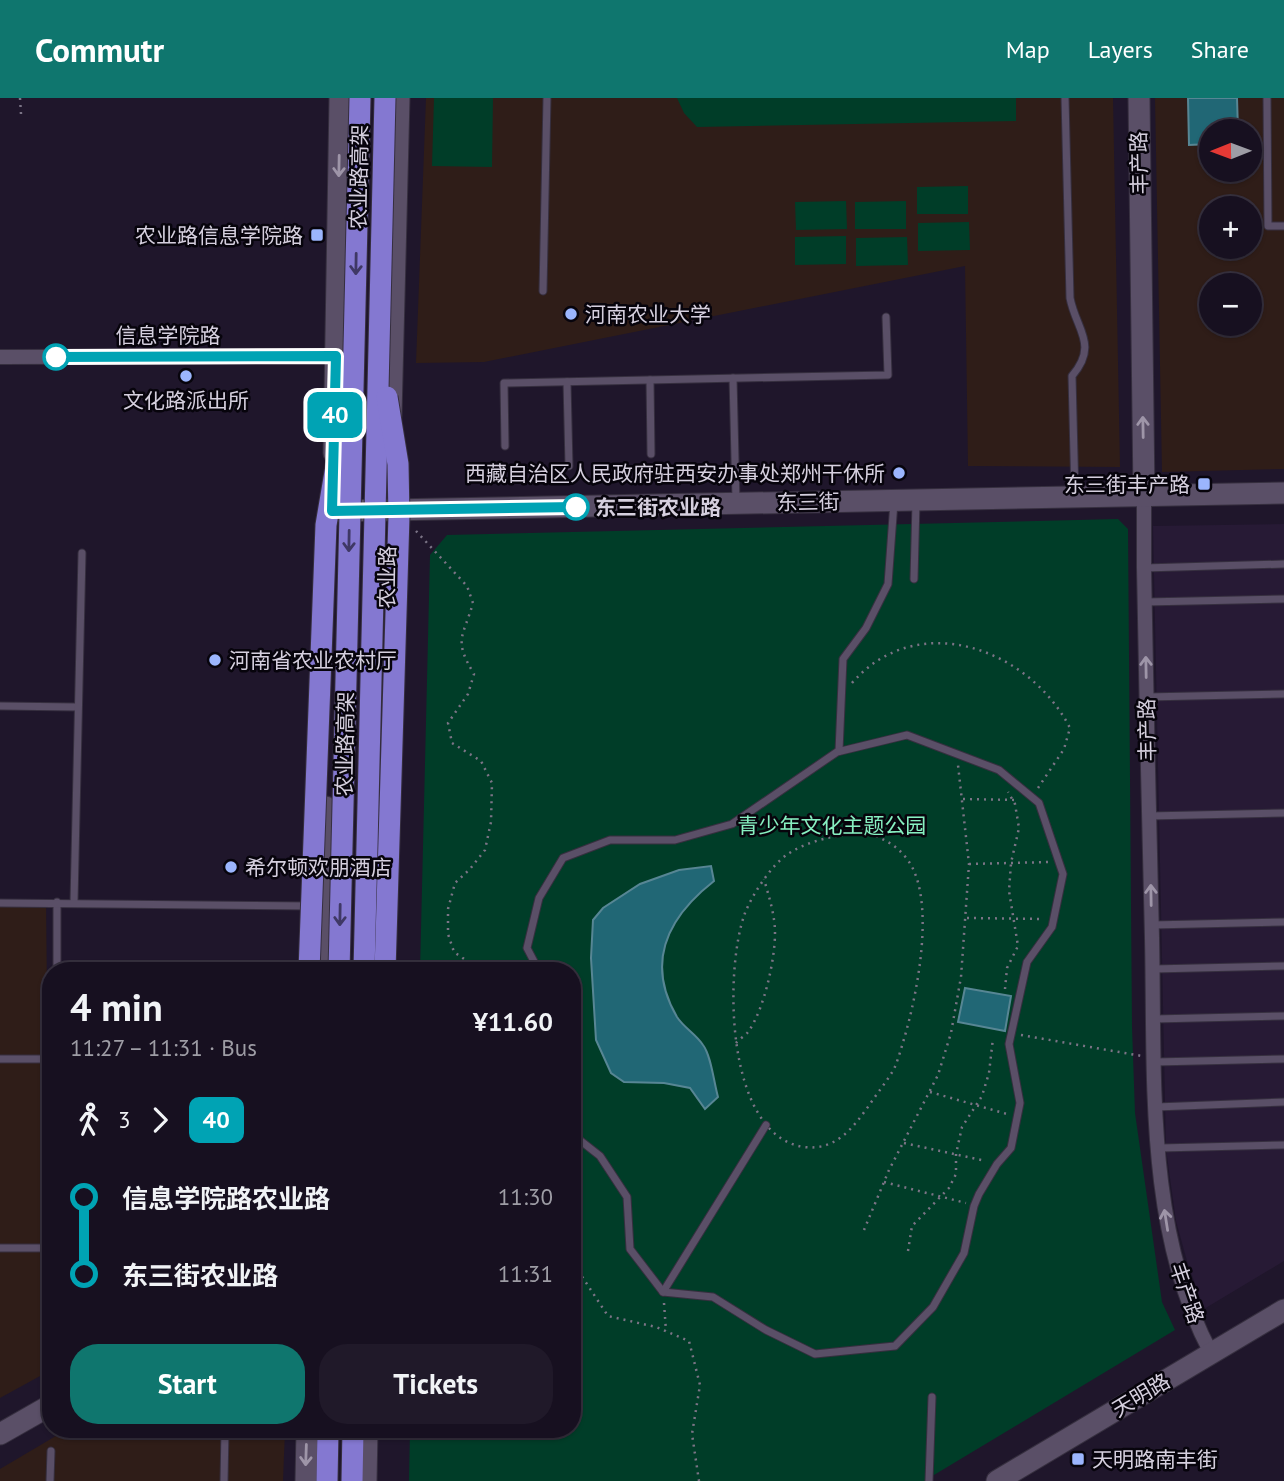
<!DOCTYPE html>
<html lang="en">
<head>
<meta charset="utf-8">
<style>
	body { margin:0; font-family:"PT Sans","Noto Sans SC",sans-serif; background:#201929; color:#f1f3f6; height:100vh; display:flex; flex-direction:column; font-size:26px; white-space:nowrap }
	* { box-sizing:border-box; margin:0 }
	p { font-size:23px; color:#9e9da5 }
	.icon { flex:none; width:38px; height:38px; fill:none; stroke:currentColor; stroke-width:2; stroke-linecap:round; stroke-linejoin:round }
	.map { position:relative; flex:1; overflow:hidden }
	.details { position:absolute; left:42px; top:864px; width:539px; height:476px; display:flex; flex-direction:column; background:#171020; border-radius:28px; box-shadow:0 2px 5px #0004,0 0 0 2px #36303e }
	.details>* { flex:none }
	.badge { padding:0 14px; border-radius:10px; font-size:24px; line-height:46px }
	.needle { width:46px; rotate:269deg }
	.fabs { position:absolute; left:1199px; top:21px; display:grid; gap:14px }
	.fabs a { display:grid; place-items:center; width:63px; height:63px; border-radius:50%; background:#171020; box-shadow:0 2px 5px #0004,0 0 0 2px #36303e; font-size:35px }
	.map>.badge { position:absolute; translate:-50% -50%; box-shadow:0 0 0 4px #fff }
	.legs { display:flex; align-items:center; gap:10px; height:77px; padding:0 28px; font-size:23px }
	.legs p { margin-inline-start:auto }
	.headline { display:flex; align-items:center; justify-content:space-between; height:119px; padding:0 28px }
	h1 { font-size:38px; font-weight:700; line-height:52px }
	.button { display:flex; gap:14px; margin-top:auto; padding:14px 28px }
	.button a { flex:1; height:80px; border-radius:28px; background:#0f766e; color:#fff; font-size:28px; font-weight:700; line-height:80px; text-align:center }
	.button a+a { background:#201929; color:#f1f3f6 }
	ul { padding:0 28px; list-style:none }
	li { display:flex; align-items:center; gap:24px; height:77px; font-size:26px }
	li i { display:grid; place-items:center; width:10px; height:100%; margin:0 9px; background:currentColor }
	li i::after { content:''; width:18px; height:18px; margin:-9px; border:5px solid; border-radius:50%; background:#171020 }
	li p { margin-inline-start:auto }
	li:first-child i { background:linear-gradient(#0000 50%,currentColor 0) }
	li:last-child i { background:linear-gradient(currentColor 50%,#0000 0) }
	header { display:flex; align-items:center; gap:42px; box-sizing:border-box; height:98px; padding:0 35px; background:#0f766e; color:#fff }
	header strong { font-size:33px }
	nav { display:flex; gap:38px; margin-inline-start:auto; font-size:24px }
	.map>svg:first-child { display:block }
</style>
</head>
<body>
<header>
<strong>Commutr</strong>
<nav><a>Map</a><a>Layers</a><a>Share</a></nav>
</header>
<div class="map">
<svg width="1284" height="1383" viewBox="0 0 1284 1383">
	<rect width="100%" height="100%" fill="#1f162b"/>
	<path fill="#271a35" d="M1284,426V1163L1204,1211L1187,1163L1176,1123L1166,1051L1153,428Z"/>
	<g fill="#2f1d18" fill-rule="evenodd">
		<path d="M426,0H1113L1120,369L968,368L965,168L484,264L416,265Z"/>
		<path d="M1155,0H1284V371L1162,374ZM1211,33H1250V72H1211ZM1211,110H1250V149H1211ZM1211,187H1250V226H1211Z"/>
		<path d="M46,802L51,1272L0,1300V803Z"/>
		<path d="M66,1332H285L283,1383H0V1371Z"/>
	</g>
	<g fill="#003d28">
		<path d="M434,0H493L492,69L432,68Z"/>
		<path d="M677,0H1016V23L697,29L684,15Z"/>
		<path d="M968,88V116H917V89Z"/>
		<path d="M846,103L847,131L796,132L795,104Z"/>
		<path d="M906,103V131H855V104Z"/>
		<path d="M969,124L970,152L918,153V125Z"/>
		<path d="M846,138V166L795,167V139Z"/>
		<path d="M907,139L908,167L856,168V140Z"/>
		<path d="M1118,421L1128,431L1132,929L1135,1015L1162,1204L1175,1232L924,1383H409L410,1332H572V873H420L430,457L447,437Z"/>
	</g>
	<g fill="#216775" stroke="#578694" stroke-width="2">
		<path d="M1188,0H1237L1238,33H1211V46L1189,47Z"/>
		<path d="M711,768L714,783C668,819 645,864 677,919C684,930 696,936 703,947C711,957 714,985 718,999L705,1011L690,990L664,985L624,984L611,975L596,942L591,860L593,822L603,810L640,786L679,772Z"/>
		<path d="M965,890L1011,898L1005,933L958,924Z"/>
	</g>
	<g fill="none" stroke-linecap="round" stroke-linejoin="round">
		<defs>
			<g id="lane">
				<path d="M1065,0L1070,200C1076,232 1099,246 1072,278L1075,398"/>
				<path d="M1267,0L1268,128H1284"/>
				<path d="M543,193L547,0"/>
				<path d="M733,280L736,402"/>
				<path d="M650,282L651,356"/>
				<path d="M567,284L569,368"/>
				<path d="M505,348L504,285L888,277L886,219"/>
				<path d="M1144,470L1284,466"/>
				<path d="M914,481L916,404"/>
				<path d="M1145,504L1284,501"/>
				<path d="M1147,599L1284,596"/>
				<path d="M0,608L77,609"/>
				<path d="M839,653L843,561L866,530L888,486L894,404"/>
				<path d="M1149,718L1284,715"/>
				<path d="M57,804V873"/>
				<path d="M74,804L82,455"/>
				<path d="M0,805L311,808"/>
				<path d="M1152,827L1284,824"/>
				<path d="M1153,871L1284,868"/>
				<path d="M539,873L527,850L539,800L563,760L610,742H675L732,726L837,654L907,637L999,672L1039,705L1063,776L1052,829L1027,864L1009,946L1020,1005L1011,1050L997,1066L979,1096L974,1108L964,1155L933,1209L895,1248L815,1256L766,1232L713,1199L663,1194L630,1151L627,1099L600,1058L572,1036"/>
				<path d="M1154,921L1284,918"/>
				<path d="M0,961H51"/>
				<path d="M1155,964L1284,961"/>
				<path d="M1156,1009L1284,1004"/>
				<path d="M1160,1050L1284,1047"/>
				<path d="M0,1150H51"/>
				<path d="M663,1194L766,1027"/>
				<path d="M50,1383L51,1353"/>
				<path d="M224,1383L225,1332"/>
				<path d="M929,1383L932,1299"/>
			</g>
			<g id="street">
				<path d="M0,259L336,258"/>
				<path d="M1144,397V470C1146,593 1149,717 1152,840C1155,977 1145,1132 1211,1255"/>
			</g>
			<g id="secondary">
				<path d="M1139,0L1144,397"/>
				<path d="M391,318L399,0"/>
				<path d="M334,355L340,0"/>
				<path d="M333,413L1284,395"/>
				<path d="M321,873L326,709"/>
				<path d="M0,1336L51,1307"/>
				<path d="M306,1383L307,1332"/>
				<path d="M366,1383L367,1332"/>
				<path d="M997,1383L1284,1212"/>
			</g>
			<g id="highway">
				<path d="M327,1383L328,1332"/>
				<path d="M352,1383L353,1332"/>
			</g>
		</defs>
		<use href="#lane" stroke="#362f3f" stroke-width="9"/>
		<use href="#street" stroke="#362f3f" stroke-width="16"/>
		<use href="#secondary" stroke="#362f3f" stroke-width="23"/>
		<use href="#highway" stroke="#362f3f" stroke-width="23"/>
		<g stroke="#7b7486" stroke-width="2.5" stroke-dasharray="2 5" stroke-linecap="butt">
			<path d="M20,0L21,16"/>
			<path d="M416,433L467,488L473,505C463,540 453,541 474,576L468,596L448,625L452,645L481,663L492,685L491,724L485,752L470,771L455,785L448,811V836L454,854L473,867L489,873"/>
			<path d="M852,585C917,510 1029,550 1070,630L1064,651L1038,690"/>
			<path d="M963,701L1019,702"/>
			<path d="M863,733C880,739 896,746 907,761C937,800 917,897 904,941C901,951 898,962 894,971C887,983 878,994 870,1006C853,1030 836,1053 804,1049C725,1038 724,872 745,815C752,797 772,766 788,756C810,741 838,738 863,733Z"/>
			<path d="M969,766L1050,764"/>
			<path d="M967,820L1044,821"/>
			<path d="M519,873L526,870"/>
			<path d="M1005,891L1007,870L1018,848L1009,793L1011,765L1019,730L1015,706L1008,694"/>
			<path d="M1021,937L1142,958"/>
			<path d="M736,945C739,941 745,938 748,934C764,912 775,862 775,835C775,817 769,799 764,781"/>
			<path d="M930,994L1007,1016"/>
			<path d="M904,1045L986,1063"/>
			<path d="M884,1084L966,1105"/>
			<path d="M864,1132L889,1072L938,977L951,935L961,879L969,766L958,667"/>
			<path d="M908,1153L912,1128L949,1090L956,1076V1056L962,1029L982,998L989,975L993,940"/>
			<path d="M572,1169L581,1177L608,1218L656,1229L689,1243L700,1287L692,1336L699,1383"/>
			<path d="M664,1205L666,1233"/>
		</g>
		<use href="#lane" stroke="#5a4f67" stroke-width="7"/>
		<use href="#street" stroke="#5a4f67" stroke-width="14"/>
		<use href="#secondary" stroke="#5a4f67" stroke-width="21"/>
		<use href="#highway" stroke="#8478d1" stroke-width="21"/>
		<defs>
			<g id="highway-bridge">
				<path d="M309,873L326,427L342,333"/>
				<path d="M339,873L360,0"/>
				<path d="M364,873L385,0"/>
				<path d="M385,873L399,418L398,366L387,299"/>
			</g>
		</defs>
		<use href="#highway-bridge" stroke="#362f3f" stroke-width="23" stroke-linecap="butt"/>
		<use href="#highway-bridge" stroke="#8478d1" stroke-width="21"/>
	</g>
	<defs><path id="oneway-shaft" d="M-6 0H5M1.5-3L5.5 0L1.5 3" fill="none" stroke-width="1.6" stroke-linecap="round" stroke-linejoin="round" transform="scale(1.75)"/></defs>
	<g stroke="#9e95a8">
		<use href="#oneway-shaft" transform="translate(339 68) rotate(91)"/>
		<use href="#oneway-shaft" transform="translate(1143 329) rotate(-91)"/>
		<use href="#oneway-shaft" transform="translate(1146 569) rotate(-91)"/>
		<use href="#oneway-shaft" transform="translate(1151 797) rotate(-91)"/>
		<use href="#oneway-shaft" transform="translate(1166 1122) rotate(-99)"/>
		<use href="#oneway-shaft" transform="translate(306 1357) rotate(92)"/>
	</g>
	<g stroke="#3f3865">
		<use href="#oneway-shaft" transform="translate(356 166) rotate(91)"/>
		<use href="#oneway-shaft" transform="translate(349 443) rotate(91)"/>
		<use href="#oneway-shaft" transform="translate(340 817) rotate(91)"/>
	</g>
	<g fill="none" stroke-linecap="round" stroke-linejoin="round">
		<defs>
			<path id="line-1" d="M56,259L336,258L332,413L576,409"/>
		</defs>
		<use href="#line-1" stroke="#fff" stroke-width="16"/>
		<use href="#line-1" stroke="#00a3b4" stroke-width="10"/>
	</g>
	<g fill="#9bb5fd" stroke="#07040c" stroke-width="2.5">
		<rect x="310" y="130" width="14" height="14" rx="3.5"/>
		<circle cx="571" cy="216" r="7"/>
		<circle cx="186" cy="278" r="7"/>
		<circle cx="899" cy="375" r="7"/>
		<rect x="1197" y="379" width="14" height="14" rx="3.5"/>
		<circle cx="215" cy="562" r="7"/>
		<circle cx="231" cy="769" r="7"/>
		<rect x="1071" y="1354" width="14" height="14" rx="3.5"/>
	</g>
	<g fill="#fff" stroke="#00a3b4" stroke-width="3.5">
		<circle cx="56" cy="259" r="12"/>
		<circle cx="576" cy="409" r="12"/>
	</g>
	<g text-anchor="middle" dominant-baseline="central" stroke-width="5" stroke-linejoin="round" paint-order="stroke">
		<g font-size="21" fill="#d5cfde" stroke="#07040c">
			<text transform="translate(1139 65) rotate(-91)">丰产路</text>
			<text transform="translate(359 79) rotate(-89)">农业路高架</text>
			<text x="168" y="237">信息学院路</text>
			<text transform="translate(808 404) rotate(-1)">东三街</text>
			<text transform="translate(387 479) rotate(-89)">农业路</text>
			<text transform="translate(1147 632) rotate(-91)">丰产路</text>
			<text transform="translate(345 646) rotate(-89)">农业路高架</text>
			<text transform="translate(1187 1195) rotate(71)">丰产路</text>
			<text transform="translate(1141 1297) rotate(-31)">天明路</text>
		</g>
		<g font-size="21" fill="#d5cfde" stroke="#07040c" text-anchor="start">
			<text x="303" y="137" text-anchor="end">农业路信息学院路</text>
			<text x="585" y="216">河南农业大学</text>
			<text x="186" y="302" text-anchor="middle">文化路派出所</text>
			<text x="885" y="375" text-anchor="end">西藏自治区人民政府驻西安办事处郑州干休所</text>
			<text x="1190" y="386" text-anchor="end">东三街丰产路</text>
			<text x="229" y="562">河南省农业农村厅</text>
			<text x="245" y="769">希尔顿欢朋酒店</text>
			<text x="1092" y="1361">天明路南丰街</text>
		</g>
		<g font-size="21" font-weight="bold" fill="#d5cfde" stroke="#07040c" text-anchor="start">
			<text x="595" y="409">东三街农业路</text>
		</g>
		<g font-size="21" fill="#87f0c1" stroke="#07040c">
			<text x="832" y="727">青少年文化主题公园</text>
		</g>
	</g>
</svg>
<div class="fabs">
<a><svg class="needle" viewBox="-14 -14 28 28"><path d="M0-13l5 13h-10z" fill="#e53935"/><path d="M0 13l5-13h-10z" fill="#9e9da5"/></svg></a>
<a>+</a>
<a>−</a>
</div>
<b class="badge" style="left:335px;top:317px;background:#00a3b4;color:#fff">40</b>
<section class="details">
<div class="headline"><div><h1>4 min</h1><p>11:27 – 11:31 · Bus</p></div><b>¥11.60</b></div>
<div class="legs"><svg class="icon" aria-label="walk" viewBox="0 0 24 24"><circle cx="13" cy="4" r="2"/><path d="M13 8l-2 6 4 7M11 14l-3 7M7 12l3-4h3l4 4"/></svg>3<svg class="icon" aria-label="forward" viewBox="0 0 24 24"><path d="M9 5l7 7-7 7"/></svg><b class="badge" style="background:#00a3b4;color:#fff">40</b></div>
<ul>
<li><i style="color:#00a3b4"></i><b>信息学院路农业路</b><p>11:30</p></li>
<li><i style="color:#00a3b4"></i><b>东三街农业路</b><p>11:31</p></li>
</ul>
<div class="button"><a>Start</a><a>Tickets</a></div>
</section>
</div>
</body>
</html>
